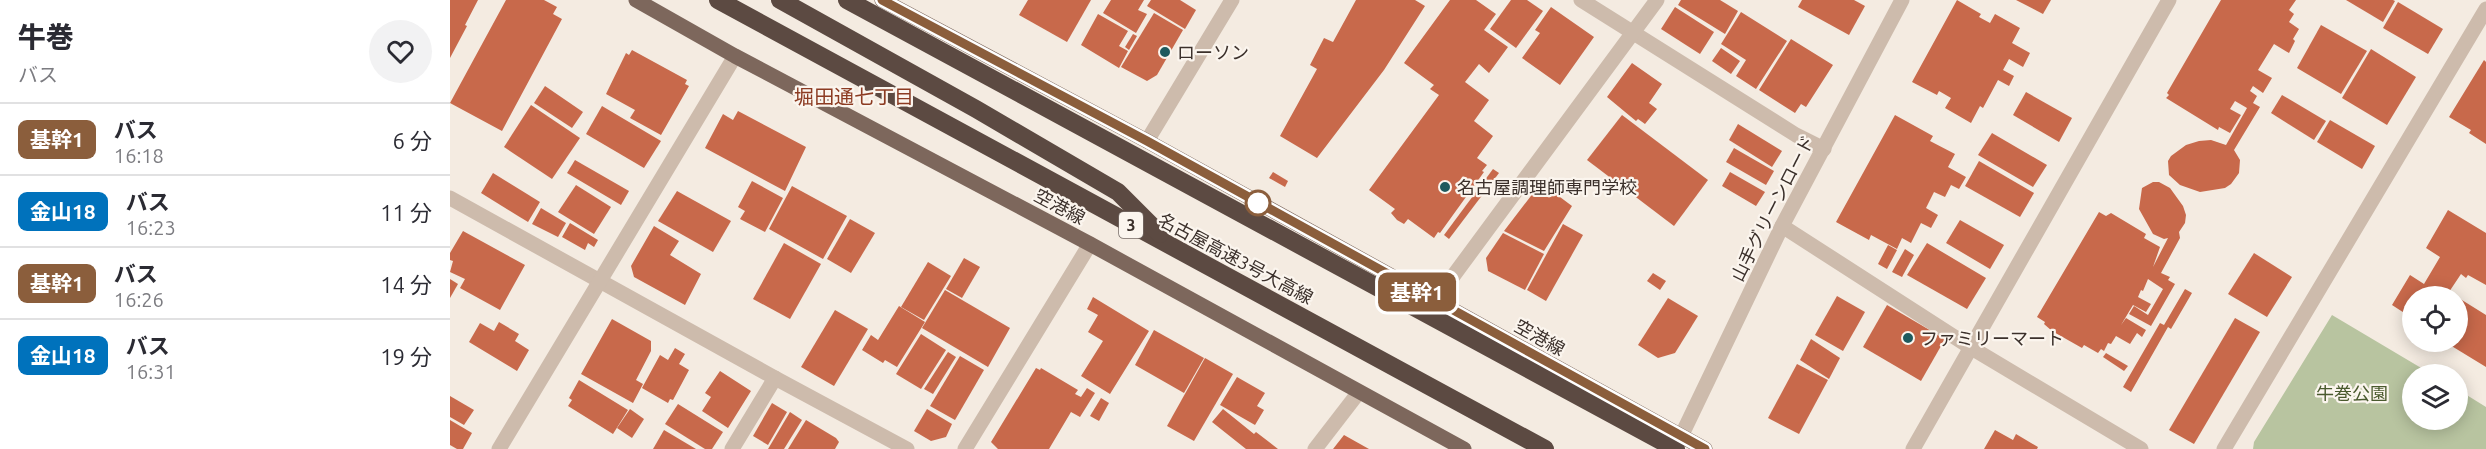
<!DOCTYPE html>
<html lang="ja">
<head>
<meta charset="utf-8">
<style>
	body { margin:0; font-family:Ubuntu,"Noto Sans JP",sans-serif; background:#f2f2f3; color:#2b2b33; height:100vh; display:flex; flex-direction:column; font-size:22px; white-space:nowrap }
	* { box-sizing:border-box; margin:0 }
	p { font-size:20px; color:#7c7c81 }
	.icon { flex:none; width:33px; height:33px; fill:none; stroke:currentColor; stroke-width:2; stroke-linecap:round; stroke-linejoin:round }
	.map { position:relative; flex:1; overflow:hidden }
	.panel { display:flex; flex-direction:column; background:#fff; width:450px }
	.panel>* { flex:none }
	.badge { padding:0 12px; border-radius:9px; font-size:21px; line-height:39px }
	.buttons { position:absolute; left:1952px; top:286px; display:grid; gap:12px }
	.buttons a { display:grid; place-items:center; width:66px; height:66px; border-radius:50%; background:#fff; box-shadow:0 3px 15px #0003; font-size:30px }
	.map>.badge { position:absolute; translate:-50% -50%; box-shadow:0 0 0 3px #fff }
	.round { display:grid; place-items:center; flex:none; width:63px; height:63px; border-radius:32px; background:#f2f2f3 }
	.head { display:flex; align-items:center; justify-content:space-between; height:102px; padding:0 18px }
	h1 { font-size:28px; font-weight:800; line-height:45px }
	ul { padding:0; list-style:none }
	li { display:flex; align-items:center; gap:18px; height:72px; padding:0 18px; border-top:2px solid #e1e1e2 }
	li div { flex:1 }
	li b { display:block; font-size:22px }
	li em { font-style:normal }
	li .badge { min-width:66px; font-weight:700; text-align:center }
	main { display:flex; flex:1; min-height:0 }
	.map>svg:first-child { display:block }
</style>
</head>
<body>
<main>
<section class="panel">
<div class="head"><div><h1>牛巻</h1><p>バス</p></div><a class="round"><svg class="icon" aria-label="heart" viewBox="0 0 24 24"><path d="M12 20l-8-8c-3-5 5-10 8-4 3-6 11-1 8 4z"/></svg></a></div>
<ul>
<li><span class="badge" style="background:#8b5e3c;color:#fff">基幹1</span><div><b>バス</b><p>16:18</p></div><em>6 分</em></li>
<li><span class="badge" style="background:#0072bc;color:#fff">金山18</span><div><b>バス</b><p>16:23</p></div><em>11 分</em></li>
<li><span class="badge" style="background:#8b5e3c;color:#fff">基幹1</span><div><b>バス</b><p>16:26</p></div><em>14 分</em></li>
<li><span class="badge" style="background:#0072bc;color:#fff">金山18</span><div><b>バス</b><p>16:31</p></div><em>19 分</em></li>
</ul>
</section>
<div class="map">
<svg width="2036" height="449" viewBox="0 0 2036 449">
	<rect width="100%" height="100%" fill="#f4ebe1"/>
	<path fill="#b8c4a0" d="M1882,315L1983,375H1962V420H2007V389L2036,407V449H1803L1804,442Z"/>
	<g fill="#c8694b">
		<path d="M0,0H28L15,25L17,26L0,58Z"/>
		<path d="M56,0H94L107,7L103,14L112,19L52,131L0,103Z"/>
		<path d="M578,0H641L617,42L569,15Z"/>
		<path d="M661,0H694L688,10L697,14L686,33L653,13Z"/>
		<path d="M701,0H730L746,10L735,29L697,6Z"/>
		<path d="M906,0H965L975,6L934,70L867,158L830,136L867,69L860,65L874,38L883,42Z"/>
		<path d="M1000,0H1026L1046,14L1034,30L1058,47L1039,73L1029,64L1015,82L1039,100L1024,121L1043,136L1027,158L1037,165L1032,171L1034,172L990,233L988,232L984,238L958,219L954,224L947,220L941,213L945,209L919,190L989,95L980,89L984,85L954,63Z"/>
		<path d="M1061,0H1077L1093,11L1066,48L1040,29Z"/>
		<path d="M1231,0H1270L1288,11L1275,34L1228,5Z"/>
		<path d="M1352,0H1404L1415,6L1399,35L1348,7Z"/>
		<path d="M1507,0L1531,14L1529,17L1540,23L1545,14L1570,28L1562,43L1580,53L1573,67L1559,59L1553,70L1564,76L1559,86L1548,80L1533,108L1530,106L1521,123L1495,108L1501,98L1489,91L1487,95L1462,82Z"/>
		<path d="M1566,0H1601L1593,14Z"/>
		<path d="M1771,0H1846L1839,10L1844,14L1839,22L1849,29L1843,39L1845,41L1839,53L1824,44L1808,70L1822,78L1813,93L1803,86L1800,91L1807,96L1803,103L1810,107L1784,150L1790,160L1789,173L1781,184L1775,188L1750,192L1730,185L1719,175L1718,161L1721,156L1736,145L1749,141L1761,140L1776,145L1797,108L1785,101L1780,109L1791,115L1780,133L1769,127L1768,130L1716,98L1719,95L1717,93Z"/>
		<path d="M1896,0H1943L1945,1L1933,22Z"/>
		<path d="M1948,2L1993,29L1978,54L1933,28Z"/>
		<path d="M1101,7L1144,37L1110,85L1072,58L1090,33L1085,30Z"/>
		<path d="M1225,7L1264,32L1250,54L1211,29Z"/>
		<path d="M1291,12L1337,41L1306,89L1286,76L1296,60L1271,44Z"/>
		<path d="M704,13L733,30L707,75L697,81L671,67Z"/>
		<path d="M648,14L678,31L669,46L678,51L669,68L631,45Z"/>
		<path d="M1871,25L1917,51L1891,94L1847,68Z"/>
		<path d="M683,34L687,36L679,50L675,47Z"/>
		<path d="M1341,39L1383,65L1356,107L1351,104L1345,113L1309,90Z"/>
		<path d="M1271,48L1290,61L1281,74L1262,61Z"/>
		<path d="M1921,49L1966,77L1937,125L1892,98Z"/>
		<path d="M182,50L237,80L235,84L239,86L211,135L180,118L185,110L156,94L176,53L179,55Z"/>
		<path d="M2034,60L2036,62V144L2019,133L2021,130L1999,117Z"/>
		<path d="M1182,63L1212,84L1199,103L1207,109L1195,124L1188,119L1186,121L1157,97Z"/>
		<path d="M95,86L133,112L122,128L84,103Z"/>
		<path d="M1576,92L1622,118L1609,142L1563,115Z"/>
		<path d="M1832,95L1876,121L1864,140L1821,113Z"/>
		<path d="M81,105L130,138L102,179L54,147Z"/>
		<path d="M152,106L211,141L194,168L136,134Z"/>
		<path d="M288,111L356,147L335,191L255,148L273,114L283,120Z"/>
		<path d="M1172,115L1258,180L1224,226L1137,160Z"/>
		<path d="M1445,115L1483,136L1480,141L1505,154L1498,167L1516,177L1509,189L1501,185L1495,197L1484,192L1476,208L1488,215L1481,228L1471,223L1461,243L1452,238L1447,249L1421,235L1419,240L1386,222Z"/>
		<path d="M1880,120L1925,146L1912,169L1867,142Z"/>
		<path d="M1288,124L1332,151L1322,167L1279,140Z"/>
		<path d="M1542,133L1597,165L1583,187L1528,155Z"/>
		<path d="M1284,148L1324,171L1316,185L1276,162Z"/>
		<path d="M125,160L179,191L171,205L117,173Z"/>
		<path d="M1529,161L1584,193L1570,217L1515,186Z"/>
		<path d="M1043,169L1049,173L999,239L994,235Z"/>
		<path d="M823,172L838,181L835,187L819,178Z"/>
		<path d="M1280,172L1315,192L1306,206L1272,186Z"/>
		<path d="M43,173L90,202L78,222L31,193Z"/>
		<path d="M302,181L333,198L315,232L290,219L295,211L288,207Z"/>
		<path d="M1703,182H1709L1720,188L1733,206L1736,215L1735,223L1729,232L1730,238L1711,273L1720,277L1718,280L1725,284L1701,326L1679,314L1684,306L1698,315L1713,289L1698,279L1693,291L1691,290L1688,297L1701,304L1696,312L1683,305L1671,325L1676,318L1696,330L1692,337L1687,333L1680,344L1666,336L1661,344L1658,343L1654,351L1651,349L1648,353L1634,345L1632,348L1602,331L1594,324L1595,322L1587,317L1649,212L1656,216L1661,213L1696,234L1694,238L1710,247L1703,267L1718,238L1714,239L1703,234L1689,209L1692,188Z"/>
		<path d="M126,185L161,207L144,234L108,212Z"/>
		<path d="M342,186L397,216L373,259L319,229Z"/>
		<path d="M1087,188L1094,193L1098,188L1122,206L1094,251L1054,231Z"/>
		<path d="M227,191L281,221L263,252L208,221Z"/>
		<path d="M91,208L116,223L108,237L82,224Z"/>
		<path d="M1998,210L2036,233V285L2018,275L2016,278L2011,274L1999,292L2036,315V367L1995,342H2007V297H1962V318L1942,305L1960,275L1974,284L1990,257L1976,248Z"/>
		<path d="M400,219L425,233L401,273L377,259Z"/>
		<path d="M1510,220L1554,245L1540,269L1496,243Z"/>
		<path d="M120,223L148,240L144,247L138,243L135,250L112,237Z"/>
		<path d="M1113,224L1133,235L1096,301L1077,290Z"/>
		<path d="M204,226L229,241L220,255L251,274L235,305L184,277L181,266Z"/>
		<path d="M13,231L75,265L50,310L10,288L15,279L0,272L3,261L0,260V253Z"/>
		<path d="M1053,233L1094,254L1075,290L1038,271L1036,258Z"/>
		<path d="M334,243L371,264L340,319L303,299Z"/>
		<path d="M1477,243L1536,278L1517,309L1457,275Z"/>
		<path d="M1438,245L1447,250L1437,269L1428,264Z"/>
		<path d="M1455,249L1464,255L1452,277L1442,272Z"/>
		<path d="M1804,253L1842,277L1817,317L1778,294Z"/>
		<path d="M514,258L530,267L512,298L496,289Z"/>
		<path d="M478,262L501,276L474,320L451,307Z"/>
		<path d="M1203,273L1216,281L1210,290L1197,281Z"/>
		<path d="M0,279L8,284L0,298Z"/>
		<path d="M1735,289L1742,293L1721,329L1718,327L1681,392L1673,387L1710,323L1714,325Z"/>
		<path d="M495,290L560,328L538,367L472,328Z"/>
		<path d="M1387,296L1415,312L1393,351L1365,335Z"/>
		<path d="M643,297L699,331L660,394L631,376L653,341L638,332L648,315L637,309Z"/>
		<path d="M1218,298L1248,316L1225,353L1208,358L1188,345Z"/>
		<path d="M1437,305L1495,339L1471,381L1413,347Z"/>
		<path d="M449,306L475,322L447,367L435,360L433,363L412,350L421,335L428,340Z"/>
		<path d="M385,310L418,329L384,386L351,367Z"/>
		<path d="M1785,318L1810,332L1744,444L1719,430Z"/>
		<path d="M162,319L201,341V351L186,380L193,384L183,403L131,374Z"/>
		<path d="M49,322L69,334L65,341L79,350L67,371L19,342L30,323L44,331Z"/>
		<path d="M704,330L754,358L734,393L685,365Z"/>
		<path d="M471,334L496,350L471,389L446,374Z"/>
		<path d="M1361,339L1390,358L1379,379L1350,360Z"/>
		<path d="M225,348L235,354L229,364L239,370L223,400L220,399L218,403L192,388L210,355L218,360Z"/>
		<path d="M498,352L506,357L483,394L474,389Z"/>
		<path d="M1656,353L1678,366L1674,371L1653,357Z"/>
		<path d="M510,356L534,370L505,420L480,406Z"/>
		<path d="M755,358L783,374L744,441L717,426Z"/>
		<path d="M1347,364L1378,380L1349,434L1318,418Z"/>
		<path d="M586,368L590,370L591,368L628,390L625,394L631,397L637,388L645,393L630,417L621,412L599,449H548L541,442Z"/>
		<path d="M270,371L301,391L278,428L252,411L261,397L255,393Z"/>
		<path d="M787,377L815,393L807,406L814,410L805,425L770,405Z"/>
		<path d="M129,380L178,410L163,434L118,406L122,400L119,398Z"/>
		<path d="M0,396L24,410L14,425L0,417Z"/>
		<path d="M651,398L659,403L649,421L640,416Z"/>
		<path d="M322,403L337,412L318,445L303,436Z"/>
		<path d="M228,404L273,432L262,449H255L215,424Z"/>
		<path d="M180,409L194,419L182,438L167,428Z"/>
		<path d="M477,409L502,424L496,437L481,441L464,431Z"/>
		<path d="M773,409L804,434L806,432L828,449H796L762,422Z"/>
		<path d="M340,412L352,420L334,449H318Z"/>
		<path d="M0,420L22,433L13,449H7L0,445Z"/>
		<path d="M356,420L386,438L389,442L385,449H338Z"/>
		<path d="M214,430L246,449H203Z"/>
		<path d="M1545,430L1563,440L1566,434L1588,447L1587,449H1534Z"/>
		<path d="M894,435L919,449H883Z"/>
	</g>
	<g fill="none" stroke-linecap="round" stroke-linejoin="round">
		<g stroke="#cdbbac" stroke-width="15">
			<path d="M1131,0L1346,135L1374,149"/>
			<path d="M697,141L782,0"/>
			<path d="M0,198L325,378L457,449"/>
			<path d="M1332,226L1520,347L1691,449"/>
			<path d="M984,302L1207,0"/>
			<path d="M1226,447L1332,226L1452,0"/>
			<path d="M49,449L285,56"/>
			<path d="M282,449L325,378"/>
			<path d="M515,449L640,244"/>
			<path d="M865,449L909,392"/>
			<path d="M1463,449L1719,0"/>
			<path d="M1774,449L2036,9"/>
		</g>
		<g stroke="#7d675c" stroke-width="15">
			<path d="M186,0L285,56L640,244L1014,449"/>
			<path d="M432,0L697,141L1255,449"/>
		</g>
		<g stroke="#5c4a42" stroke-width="18">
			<path d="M268,0L1095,449"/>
			<path d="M330,0L526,109L668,192L710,234"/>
		</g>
		<path stroke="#5c4a42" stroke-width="18" d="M397,0L1226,449"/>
	</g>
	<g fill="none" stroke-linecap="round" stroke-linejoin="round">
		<defs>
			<path id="line" d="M432,0L697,141L1255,449"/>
		</defs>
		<use href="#line" stroke="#fff" stroke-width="14"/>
		<use href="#line" stroke="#8b5e3c" stroke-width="9"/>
	</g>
	<g fill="#1f5a5e" stroke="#fbf5ee" stroke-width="2">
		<circle cx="715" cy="52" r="6"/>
		<circle cx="995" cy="187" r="6"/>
		<circle cx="1458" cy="338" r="6"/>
	</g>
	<circle fill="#fff" stroke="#8b5e3c" stroke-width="3" cx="808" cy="203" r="12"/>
	<g text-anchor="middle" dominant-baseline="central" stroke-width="4.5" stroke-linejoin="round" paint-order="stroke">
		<rect fill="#fbf5ee" stroke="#756b66" stroke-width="1.5" x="669" y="212" width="24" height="26" rx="4.5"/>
		<g font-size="16" font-weight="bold" fill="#3b302b">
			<text x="681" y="225">3</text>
		</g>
		<g font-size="18" fill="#3b302b" stroke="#fbf5ee" text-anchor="start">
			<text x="727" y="52">ローソン</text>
			<text x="1007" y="187">名古屋調理師専門学校</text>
			<text x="1470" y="338">ファミリーマート</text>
		</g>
		<g font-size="18" fill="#3b302b" stroke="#fbf5ee">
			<text transform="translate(610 206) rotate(28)">空港線</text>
			<text transform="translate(1322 208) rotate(-63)">山手グリーンロード</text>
			<text transform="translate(786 258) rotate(28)">名古屋高速3号大高線</text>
			<text transform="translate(1090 337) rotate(29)">空港線</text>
		</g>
		<g font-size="18" fill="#4a5a2e" stroke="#fbf5ee">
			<text x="1902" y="393">牛巻公園</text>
		</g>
		<g font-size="20" fill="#8c3b22" stroke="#fbf5ee">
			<text x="404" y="96">堀田通七丁目</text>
		</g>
	</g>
</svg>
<div class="buttons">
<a><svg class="icon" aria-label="locate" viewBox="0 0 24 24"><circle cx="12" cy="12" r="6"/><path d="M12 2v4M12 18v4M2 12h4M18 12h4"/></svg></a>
<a><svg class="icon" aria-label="layers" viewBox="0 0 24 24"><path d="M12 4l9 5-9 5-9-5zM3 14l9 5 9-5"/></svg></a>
</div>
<b class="badge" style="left:967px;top:292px;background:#8b5e3c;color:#fff">基幹1</b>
</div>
</main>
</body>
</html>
